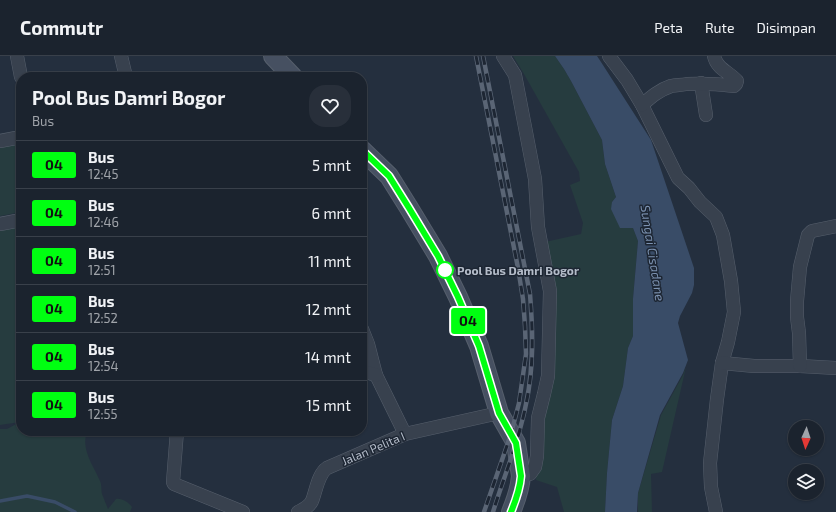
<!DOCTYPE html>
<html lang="id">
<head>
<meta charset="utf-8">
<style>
	body { margin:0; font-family:"Exo 2",sans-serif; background:#282f3a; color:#f1f3f6; height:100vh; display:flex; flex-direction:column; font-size:15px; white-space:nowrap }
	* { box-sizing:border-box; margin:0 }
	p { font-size:13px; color:#a0a4aa }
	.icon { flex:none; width:22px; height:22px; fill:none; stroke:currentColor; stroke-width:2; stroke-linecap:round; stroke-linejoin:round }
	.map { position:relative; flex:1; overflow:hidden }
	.drawer { position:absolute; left:16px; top:16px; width:351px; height:364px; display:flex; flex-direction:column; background:#1b232e; border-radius:16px; box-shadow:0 1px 3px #0004,0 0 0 1px #39404a }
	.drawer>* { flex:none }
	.badge { padding:0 8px; border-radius:3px; font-size:14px; line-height:26px }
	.needle { width:26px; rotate:183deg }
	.fabs { position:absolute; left:788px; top:364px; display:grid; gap:8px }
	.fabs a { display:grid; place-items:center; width:36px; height:36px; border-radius:50%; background:#1b232e; box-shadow:0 1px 3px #0004,0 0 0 1px #39404a; font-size:20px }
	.map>.badge { position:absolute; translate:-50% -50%; box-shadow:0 0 0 2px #fff }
	.round { display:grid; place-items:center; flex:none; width:42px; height:42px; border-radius:16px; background:#282f3a }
	.summary { display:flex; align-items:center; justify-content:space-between; height:68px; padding:0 16px }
	h1 { font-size:19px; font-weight:700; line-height:30px }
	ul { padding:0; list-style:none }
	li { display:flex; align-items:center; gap:12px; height:48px; padding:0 16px; border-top:1px solid #39404a }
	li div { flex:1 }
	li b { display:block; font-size:15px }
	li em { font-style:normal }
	li .badge { min-width:44px; font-weight:700; text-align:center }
	header { display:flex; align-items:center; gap:24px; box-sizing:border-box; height:56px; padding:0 20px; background:#1b232e; border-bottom:1px solid #39404a }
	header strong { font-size:19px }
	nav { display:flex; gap:22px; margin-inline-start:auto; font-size:14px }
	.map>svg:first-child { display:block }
</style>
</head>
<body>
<header>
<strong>Commutr</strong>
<nav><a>Peta</a><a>Rute</a><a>Disimpan</a></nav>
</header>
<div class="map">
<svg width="836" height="456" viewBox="0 0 836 456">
	<rect width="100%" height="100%" fill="#242f3e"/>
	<g fill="#263c3f">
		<path d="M513,0H555L564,13L571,25L602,84L605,108L616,141L612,146L633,172L638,185L633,243V280L628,292L623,330L612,364L607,417L605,456H564L557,431L536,424L540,362L549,331L545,186L581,178L583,167L570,129L580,125L579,116L524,18Z"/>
		<path d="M21,82V156L0,160V85Z"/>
		<path d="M21,166V375H88C79,391 94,411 100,425C102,429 101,434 102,438C104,443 106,448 108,453L116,443C122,442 128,446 132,451L130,456H0V373H7L20,366L0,369V170Z"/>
		<path d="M686,311L662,416L651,418L652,456H638V437L661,359L683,319Z"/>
		<path d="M146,375H177V379L146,377Z"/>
	</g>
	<path fill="#394c67" d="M555,0H597L601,6L651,84L694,212V229L692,237L680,260L678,267L688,304L683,317L660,359L638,437L637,456H605L607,417L612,364L623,330L628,292L633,280V243L638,185L633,172H620L611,153L612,146L616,141L605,108L602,84L571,25L564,13Z"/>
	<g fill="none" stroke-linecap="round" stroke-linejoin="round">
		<path stroke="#394c67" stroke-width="3.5" d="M0,445L27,440L55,446L75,456"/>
		<defs>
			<g id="street">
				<path d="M17,0L21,21"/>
				<path d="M121,0L126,21"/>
				<path d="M503,0L515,19L535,123L538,171L550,235L548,320L544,338L538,362L537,400L535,411L530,418L521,420"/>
				<path d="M609,0L627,24L642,49L678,122L689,132L700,146L716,161L723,179L731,225L734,256L728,286L722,307L717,343L710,407L711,431L716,456"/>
				<path d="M701,27L706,59"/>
				<path d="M642,49C651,41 659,34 671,30C676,29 682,29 687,28C703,27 718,28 734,30L736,28L737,25C729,16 717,13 714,0"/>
				<path d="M0,85L21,81"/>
				<path d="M0,168L21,164"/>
				<path d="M362,273L368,288L376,319L405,378"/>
				<path d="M722,307L754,310H800L836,312"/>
				<path d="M800,310L799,277L797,261V245L800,211L808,179L812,175L836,170"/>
				<path d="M362,315L376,319"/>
				<path d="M177,375L173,426L174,428L243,456"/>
				<path d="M298,456C304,453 309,451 312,445C316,435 318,418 327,412L405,378L499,357"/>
			</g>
			<g id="secondary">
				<path d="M273,0L293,21"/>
				<path d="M362,94L389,120L409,152L438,200L458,241L479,290L499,357L516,387L521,420C520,433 516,444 511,456"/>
			</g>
		</defs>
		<use href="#street" stroke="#565f6c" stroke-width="14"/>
		<use href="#secondary" stroke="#565f6c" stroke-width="20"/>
		<use href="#street" stroke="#38414e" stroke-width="13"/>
		<use href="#secondary" stroke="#465061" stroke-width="18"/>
		<defs>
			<g id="rail">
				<path d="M476,0L518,212L523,243L525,270L526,298L519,347L511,378L484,456"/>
				<path d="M483,0L530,238C533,275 534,312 526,348C519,385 504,420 493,456"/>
			</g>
		</defs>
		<use href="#rail" stroke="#5a6575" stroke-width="4.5"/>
		<use href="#rail" stroke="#1d2633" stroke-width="3" stroke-dasharray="9" stroke-linecap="butt"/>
	</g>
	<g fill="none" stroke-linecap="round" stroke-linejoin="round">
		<defs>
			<path id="line" d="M362,94L389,120L409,152L438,200L458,241L479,290L499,357L516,387L521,420C520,433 516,444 511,456"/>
		</defs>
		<use href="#line" stroke="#fff" stroke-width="9"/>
		<use href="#line" stroke="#0f1" stroke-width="6"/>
	</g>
	<circle fill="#fff" stroke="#0f1" stroke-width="2" cx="445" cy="214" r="8"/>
	<g text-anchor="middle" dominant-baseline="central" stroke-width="3" stroke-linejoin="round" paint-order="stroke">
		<g font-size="12" font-weight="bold" fill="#b4bcc9" stroke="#1d2633" text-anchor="start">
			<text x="457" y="214">Pool Bus Damri Bogor</text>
		</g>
		<g font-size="12" fill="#b4bcc9" stroke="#1d2633">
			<text transform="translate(373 392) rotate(-23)">Jalan Pelita I</text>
		</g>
		<g font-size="13" font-style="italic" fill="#7c92b1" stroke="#1d2633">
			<text transform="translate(653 197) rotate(81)">Sungai Cisadane</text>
		</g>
	</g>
</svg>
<div class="fabs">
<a><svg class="needle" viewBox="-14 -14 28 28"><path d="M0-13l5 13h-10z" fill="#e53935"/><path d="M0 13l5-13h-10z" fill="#a0a4aa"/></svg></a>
<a><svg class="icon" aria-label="layers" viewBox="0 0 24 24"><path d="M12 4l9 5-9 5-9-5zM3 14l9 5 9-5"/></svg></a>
</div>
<b class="badge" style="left:468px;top:265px;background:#0f1;color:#111">04</b>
<section class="drawer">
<div class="summary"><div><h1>Pool Bus Damri Bogor</h1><p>Bus</p></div><a class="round"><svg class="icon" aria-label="heart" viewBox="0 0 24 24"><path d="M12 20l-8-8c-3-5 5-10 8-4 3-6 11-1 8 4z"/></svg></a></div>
<ul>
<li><span class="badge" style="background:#0f1;color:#111">04</span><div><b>Bus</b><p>12:45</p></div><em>5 mnt</em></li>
<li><span class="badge" style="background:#0f1;color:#111">04</span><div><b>Bus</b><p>12:46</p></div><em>6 mnt</em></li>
<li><span class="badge" style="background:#0f1;color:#111">04</span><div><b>Bus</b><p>12:51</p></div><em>11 mnt</em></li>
<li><span class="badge" style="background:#0f1;color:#111">04</span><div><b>Bus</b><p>12:52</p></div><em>12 mnt</em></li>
<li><span class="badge" style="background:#0f1;color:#111">04</span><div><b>Bus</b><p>12:54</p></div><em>14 mnt</em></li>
<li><span class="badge" style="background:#0f1;color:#111">04</span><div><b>Bus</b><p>12:55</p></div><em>15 mnt</em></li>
</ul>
</section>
</div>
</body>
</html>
